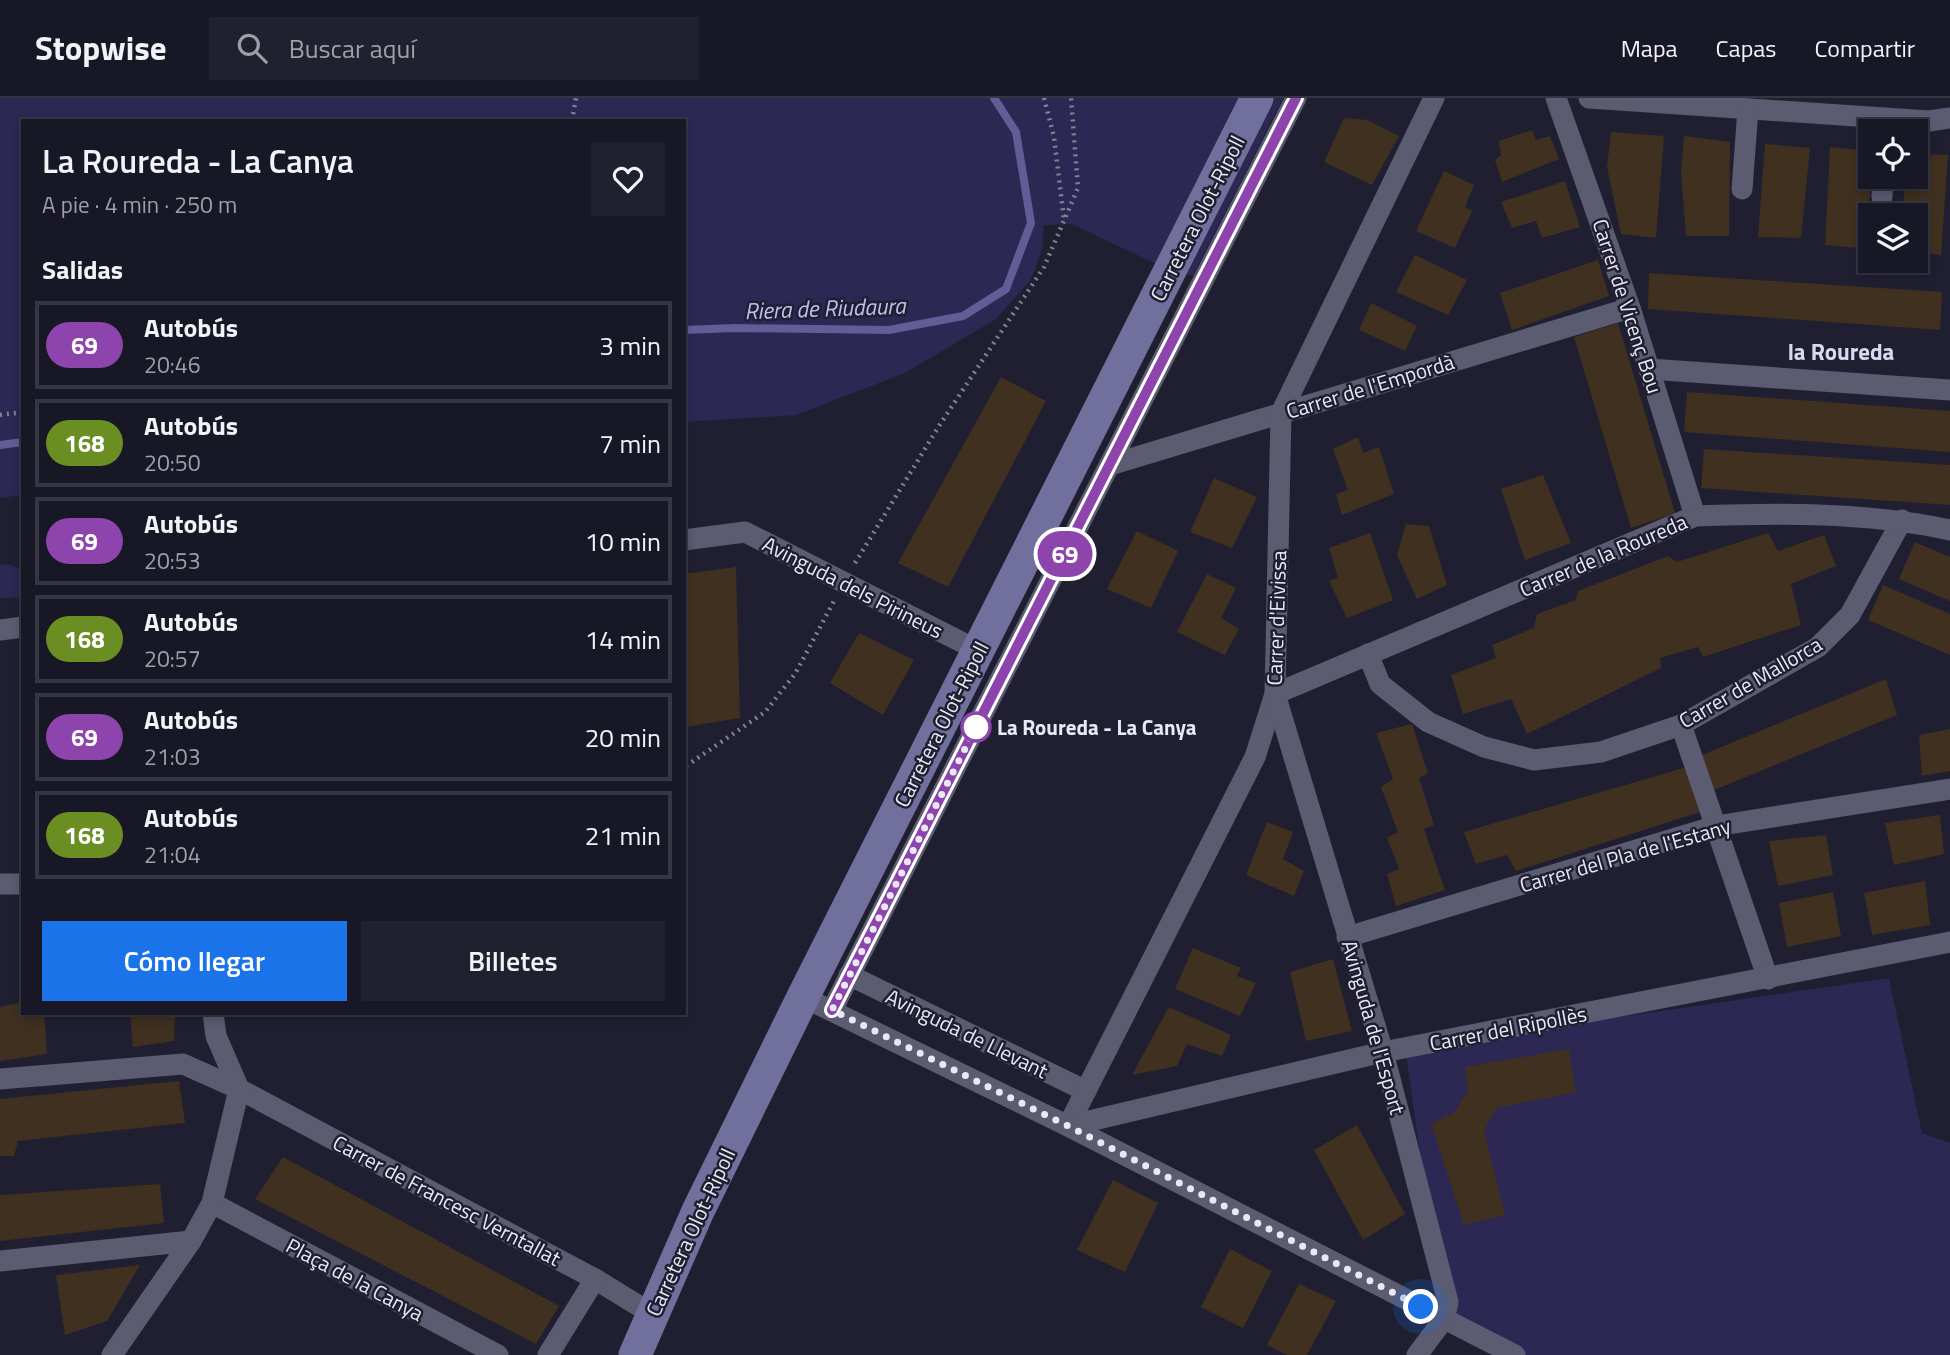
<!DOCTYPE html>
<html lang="es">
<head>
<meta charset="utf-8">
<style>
	body { margin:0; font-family:"Titillium Web",sans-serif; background:#21202e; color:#f1f3f6; height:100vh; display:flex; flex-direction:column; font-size:26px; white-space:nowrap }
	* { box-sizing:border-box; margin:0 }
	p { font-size:23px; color:#9f9fa7 }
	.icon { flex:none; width:38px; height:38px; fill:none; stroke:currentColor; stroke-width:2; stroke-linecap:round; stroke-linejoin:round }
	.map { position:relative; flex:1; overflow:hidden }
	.sheet { position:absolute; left:21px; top:21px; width:665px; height:896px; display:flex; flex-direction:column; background:#181726; border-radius:0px; box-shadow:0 4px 10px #0003,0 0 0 2px #363643 }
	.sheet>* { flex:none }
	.badge { padding:0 14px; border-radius:23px; font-size:24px; line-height:46px }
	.tools { position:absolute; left:1858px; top:21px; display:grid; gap:14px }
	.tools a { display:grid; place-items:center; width:70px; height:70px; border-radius:0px; background:#181726; box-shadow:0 4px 10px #0003,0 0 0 2px #363643; font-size:35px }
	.you { position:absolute; width:35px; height:35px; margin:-18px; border:5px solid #fff; border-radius:50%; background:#1a73e8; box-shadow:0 0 0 10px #1a73e833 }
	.map>.badge { position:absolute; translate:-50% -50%; box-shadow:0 0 0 4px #fff }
	h2 { padding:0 21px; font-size:26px; line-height:63px }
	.round { display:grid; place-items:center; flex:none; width:74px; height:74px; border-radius:0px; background:#21202e }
	.headline { display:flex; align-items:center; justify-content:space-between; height:119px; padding:0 21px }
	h1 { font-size:33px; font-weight:600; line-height:52px }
	.button { display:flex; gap:14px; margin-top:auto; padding:14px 21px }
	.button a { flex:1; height:80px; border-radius:0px; background:#1a73e8; color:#fff; font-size:28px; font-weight:600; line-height:80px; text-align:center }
	.button a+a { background:#21202e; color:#f1f3f6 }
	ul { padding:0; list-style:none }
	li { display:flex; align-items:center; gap:21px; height:88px; margin:0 14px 10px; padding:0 7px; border:4px solid #363643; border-radius:0px }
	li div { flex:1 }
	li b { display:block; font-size:26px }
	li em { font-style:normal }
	li .badge { min-width:77px; font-weight:700; text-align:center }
	header { display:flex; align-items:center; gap:42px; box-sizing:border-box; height:98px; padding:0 35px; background:#181726; border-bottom:2px solid #363643 }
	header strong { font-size:33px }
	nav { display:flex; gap:38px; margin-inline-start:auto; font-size:24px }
	.search { width:490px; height:63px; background:#21202e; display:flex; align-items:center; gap:18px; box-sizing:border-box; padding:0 24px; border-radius:0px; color:#9f9fa7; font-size:26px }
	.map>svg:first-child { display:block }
</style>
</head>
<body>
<header>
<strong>Stopwise</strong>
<div class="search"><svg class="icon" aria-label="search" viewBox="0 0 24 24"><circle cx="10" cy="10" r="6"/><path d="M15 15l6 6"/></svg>Buscar aquí</div>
<nav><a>Mapa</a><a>Capas</a><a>Compartir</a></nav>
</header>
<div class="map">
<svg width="1950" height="1257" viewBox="0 0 1950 1257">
	<rect width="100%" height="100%" fill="#201f32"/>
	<g fill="#2c2753">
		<path d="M0,0H1283L1193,178L1158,167L1072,126L1044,127L1042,151L1034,174L1029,184L996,221L905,275L796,317L684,324V23H23V397L0,400Z"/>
		<path d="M0,466L11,467L23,472V499L0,500Z"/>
		<path d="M1889,880L1922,1035L1950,1045V1257H1519L1444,1221L1405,950Z"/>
	</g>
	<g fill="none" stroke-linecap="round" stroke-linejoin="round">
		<g stroke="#615d96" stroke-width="8">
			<path d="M684,232L735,230L889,232L963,218L1006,191L1031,125L1016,34L994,0"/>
			<path d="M0,347L23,344"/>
		</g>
	</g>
	<g fill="#3f301f">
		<path d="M1344,20L1367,22L1399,38L1372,87L1324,64Z"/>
		<path d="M1532,32L1536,42L1550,38L1559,61L1502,84L1495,62L1501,57L1499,43Z"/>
		<path d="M1611,34L1664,38L1656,140L1621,136L1607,69Z"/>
		<path d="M1684,38L1730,44L1729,138H1686L1681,75Z"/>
		<path d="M1765,46L1810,50L1801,140L1758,139Z"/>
		<path d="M1830,49L1871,53L1868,151L1825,147Z"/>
		<path d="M1916,56L1948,57L1941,157L1916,154V117H1902L1906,79H1916Z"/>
		<path d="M1444,73L1474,87L1465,109L1472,113L1455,150L1416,133Z"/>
		<path d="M1565,83L1580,129L1542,140L1536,123L1512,130L1501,104Z"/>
		<path d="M1415,157L1467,182L1448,217L1396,194Z"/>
		<path d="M1598,162L1609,198L1512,232L1500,195Z"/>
		<path d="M1649,175L1942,194L1940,232L1648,211Z"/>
		<path d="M1371,205L1417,228L1405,253L1359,232Z"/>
		<path d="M1618,225L1675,415L1631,430L1574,239Z"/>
		<path d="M1001,279L1046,303L948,489L898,465Z"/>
		<path d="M1687,294L1950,313V354L1684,334Z"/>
		<path d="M1358,339L1363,355L1379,349L1394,396L1342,417L1336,396L1348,392L1333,351Z"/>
		<path d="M1704,351L1950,367V407L1701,390Z"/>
		<path d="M1543,377L1571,445L1525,462L1501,391Z"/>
		<path d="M1214,380L1257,399L1232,450L1190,434Z"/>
		<path d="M1406,426L1429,428L1447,487L1417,501L1397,457Z"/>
		<path d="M1137,433L1178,453L1151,510L1107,491Z"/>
		<path d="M1370,435L1393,502L1347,520L1329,483L1338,480L1329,450Z"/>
		<path d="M1768,435L1778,453L1824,437L1836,468L1791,486L1801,527L1703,559L1698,549L1660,560L1661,570L1527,636L1511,601L1463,616L1451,577L1496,560L1492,547L1534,530L1537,516L1576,502L1578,493L1668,458L1677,464Z"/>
		<path d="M1915,444L1950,459V503L1899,481Z"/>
		<path d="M736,469L740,620L684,629V476Z"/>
		<path d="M1207,476L1236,490L1221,520L1239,531L1225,557L1177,534Z"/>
		<path d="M1883,487L1950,516V557L1868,522Z"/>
		<path d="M859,535L914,562L883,617L830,585Z"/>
		<path d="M1886,581L1897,617L1714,692L1702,657Z"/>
		<path d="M1412,626L1428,675L1419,680L1434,727L1424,731L1445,792L1396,808L1387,776L1399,771L1387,740L1398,734L1381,689L1393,681L1376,635Z"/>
		<path d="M1950,631V673L1922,678L1919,637Z"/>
		<path d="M1687,669L1700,714L1516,773L1507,757L1476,766L1464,734Z"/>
		<path d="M1940,717L1944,756L1894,767L1885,725Z"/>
		<path d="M1267,724L1293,734L1283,761L1304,773L1294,798L1246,777Z"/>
		<path d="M1826,737L1833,777L1778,788L1769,743Z"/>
		<path d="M1925,783L1930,827L1872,837L1864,795Z"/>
		<path d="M1833,794L1841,838L1787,849L1779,805Z"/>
		<path d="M1193,850L1241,870L1237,878L1256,885L1240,918L1175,891Z"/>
		<path d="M1333,861L1352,933L1306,943L1290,874Z"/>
		<path d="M23,904V915H44L47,956L0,963V909Z"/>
		<path d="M1169,909L1231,937L1222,958L1187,946L1177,968L1132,977Z"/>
		<path d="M130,915H175L174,943L133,949Z"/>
		<path d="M1569,951L1576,994L1496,1010L1484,1033L1505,1117L1464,1127L1431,1026L1455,1014L1468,993L1465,969Z"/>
		<path d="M179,983L185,1025L18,1043L14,1058H0V1001Z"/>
		<path d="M1357,1027L1405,1116L1363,1142L1314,1052Z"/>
		<path d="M283,1059L559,1208L536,1246L255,1101Z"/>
		<path d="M1113,1082L1158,1105L1125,1174L1077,1152Z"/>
		<path d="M160,1086L164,1125L0,1143V1097Z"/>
		<path d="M1230,1151L1272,1173L1243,1230L1201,1209Z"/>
		<path d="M140,1167L107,1223L65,1237L56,1177Z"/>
		<path d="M1299,1186L1336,1203L1307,1257H1287L1267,1247Z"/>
	</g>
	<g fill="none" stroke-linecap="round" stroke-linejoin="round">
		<g stroke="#838393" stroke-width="4.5" stroke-dasharray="2 5" stroke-linecap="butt">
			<path d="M1044,0L1054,39L1064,122"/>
			<path d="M572,23L576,0"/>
			<path d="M0,317L23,314"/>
			<path d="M855,465L939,328L1044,169L1078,90L1071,0"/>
			<path d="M686,668L765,614L795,576L834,503"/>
		</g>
		<g stroke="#5b5b71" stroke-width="21">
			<path d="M1556,0L1630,210L1695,418"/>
			<path d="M1589,0L1929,23L1950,20"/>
			<path d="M1742,91L1748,11"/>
			<path d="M1882,99L1883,79"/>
			<path d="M1649,271L1950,292"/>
			<path d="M1110,367L1630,210"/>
			<path d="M684,442L745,434L979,553"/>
			<path d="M0,532L23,529"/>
			<path d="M1368,556L1380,586L1428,624L1484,649L1534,662L1601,654L1681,627L1818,549L1850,517L1902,422"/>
			<path d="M1681,627L1768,881"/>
			<path d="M0,786H23"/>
			<path d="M1347,839L1716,728L1950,691"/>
			<path d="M849,877L1086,993"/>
			<path d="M803,899L1068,1028L1515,1257"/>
			<path d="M832,912L1296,0"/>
			<path d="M0,981L183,966L239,991L595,1181L652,1216"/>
			<path d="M1068,1028L1255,659L1275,596L1281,315L1434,0"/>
			<path d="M1068,1028L1383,954L1950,844"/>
			<path d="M212,1105L498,1257"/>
			<path d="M0,1163L191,1143"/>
			<path d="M112,1257L191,1143L212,1105L239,991L216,938L213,915"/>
			<path d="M548,1257L595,1181"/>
			<path d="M1417,1257L1444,1221L1448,1204L1383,954L1275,596L1695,418C1780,415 1866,414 1950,432"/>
		</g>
		<path stroke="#716f9c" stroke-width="33" d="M635,1257L698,1113L803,899L1257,0"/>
	</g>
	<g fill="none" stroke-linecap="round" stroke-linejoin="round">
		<defs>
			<path id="line" d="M832,912L1296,0"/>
		</defs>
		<use href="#line" stroke="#fff" stroke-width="16"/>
		<use href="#line" stroke="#8e44ad" stroke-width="10"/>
		<path stroke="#e9e9f6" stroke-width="7" stroke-dasharray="0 12.6" d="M976,629L832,912L1068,1028L1421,1209"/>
	</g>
	<circle fill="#fff" stroke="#8e44ad" stroke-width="3.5" cx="976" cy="629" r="14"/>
	<g text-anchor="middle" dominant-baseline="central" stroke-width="5" stroke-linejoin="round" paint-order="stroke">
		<g font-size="21" fill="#e9e9f6" stroke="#201f32">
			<text transform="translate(1197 120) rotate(-63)">Carretera Olot-Ripoll</text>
			<text transform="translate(1628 208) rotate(72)">Carrer de Vicenç Bou</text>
			<text transform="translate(1370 288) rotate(-17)">Carrer de l'Empordà</text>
			<text transform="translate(1603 457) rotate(-23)">Carrer de la Roureda</text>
			<text transform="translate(853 489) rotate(27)">Avinguda dels Pirineus</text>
			<text transform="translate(1276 520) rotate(-88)">Carrer d'Eivissa</text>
			<text transform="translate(1750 584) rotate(-30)">Carrer de Mallorca</text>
			<text transform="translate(941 626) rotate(-63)">Carretera Olot-Ripoll</text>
			<text transform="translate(1625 757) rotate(-16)">Carrer del Pla de l'Estany</text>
			<text transform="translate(1374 929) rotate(74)">Avinguda de l'Esport</text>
			<text transform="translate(1508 930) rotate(-11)">Carrer del Ripollès</text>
			<text transform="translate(967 935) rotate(26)">Avinguda de Llevant</text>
			<text transform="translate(447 1102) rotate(28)">Carrer de Francesc Verntallat</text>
			<text transform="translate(690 1134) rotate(-65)">Carretera Olot-Ripoll</text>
			<text transform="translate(355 1181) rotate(28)">Plaça de la Canya</text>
		</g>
		<g font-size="21" font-weight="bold" fill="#e9e9f6" stroke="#201f32" text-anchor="start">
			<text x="997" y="629">La Roureda - La Canya</text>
		</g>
		<g font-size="23" font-style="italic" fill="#c0bef2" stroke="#201f32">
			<text transform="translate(825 210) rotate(-2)">Riera de Riudaura</text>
		</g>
		<g font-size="23" font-weight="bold" fill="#d9d9f3" stroke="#201f32">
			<text x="1841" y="253">la Roureda</text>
		</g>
	</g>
</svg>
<div class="tools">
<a><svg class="icon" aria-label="locate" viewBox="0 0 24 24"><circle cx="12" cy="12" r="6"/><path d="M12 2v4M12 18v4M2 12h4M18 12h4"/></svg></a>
<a><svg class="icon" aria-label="layers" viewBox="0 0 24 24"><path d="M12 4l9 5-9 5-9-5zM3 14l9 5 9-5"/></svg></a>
</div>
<div class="you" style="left:1421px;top:1209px"></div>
<b class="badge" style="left:1065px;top:456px;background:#8e44ad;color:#fff">69</b>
<section class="sheet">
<div class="headline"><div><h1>La Roureda - La Canya</h1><p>A pie · 4 min · 250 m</p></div><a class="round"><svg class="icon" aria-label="heart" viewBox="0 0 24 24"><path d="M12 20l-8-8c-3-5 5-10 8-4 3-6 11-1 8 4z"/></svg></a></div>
<h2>Salidas</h2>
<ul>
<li><span class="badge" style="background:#8e44ad;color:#fff">69</span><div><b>Autobús</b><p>20:46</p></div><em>3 min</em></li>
<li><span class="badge" style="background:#6b8e23;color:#fff">168</span><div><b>Autobús</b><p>20:50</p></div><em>7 min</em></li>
<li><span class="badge" style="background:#8e44ad;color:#fff">69</span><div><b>Autobús</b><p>20:53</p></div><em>10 min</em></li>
<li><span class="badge" style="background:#6b8e23;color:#fff">168</span><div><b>Autobús</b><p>20:57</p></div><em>14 min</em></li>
<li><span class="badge" style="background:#8e44ad;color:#fff">69</span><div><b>Autobús</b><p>21:03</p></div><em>20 min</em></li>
<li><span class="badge" style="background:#6b8e23;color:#fff">168</span><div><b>Autobús</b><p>21:04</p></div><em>21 min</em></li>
</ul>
<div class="button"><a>Cómo llegar</a><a>Billetes</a></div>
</section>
</div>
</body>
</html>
